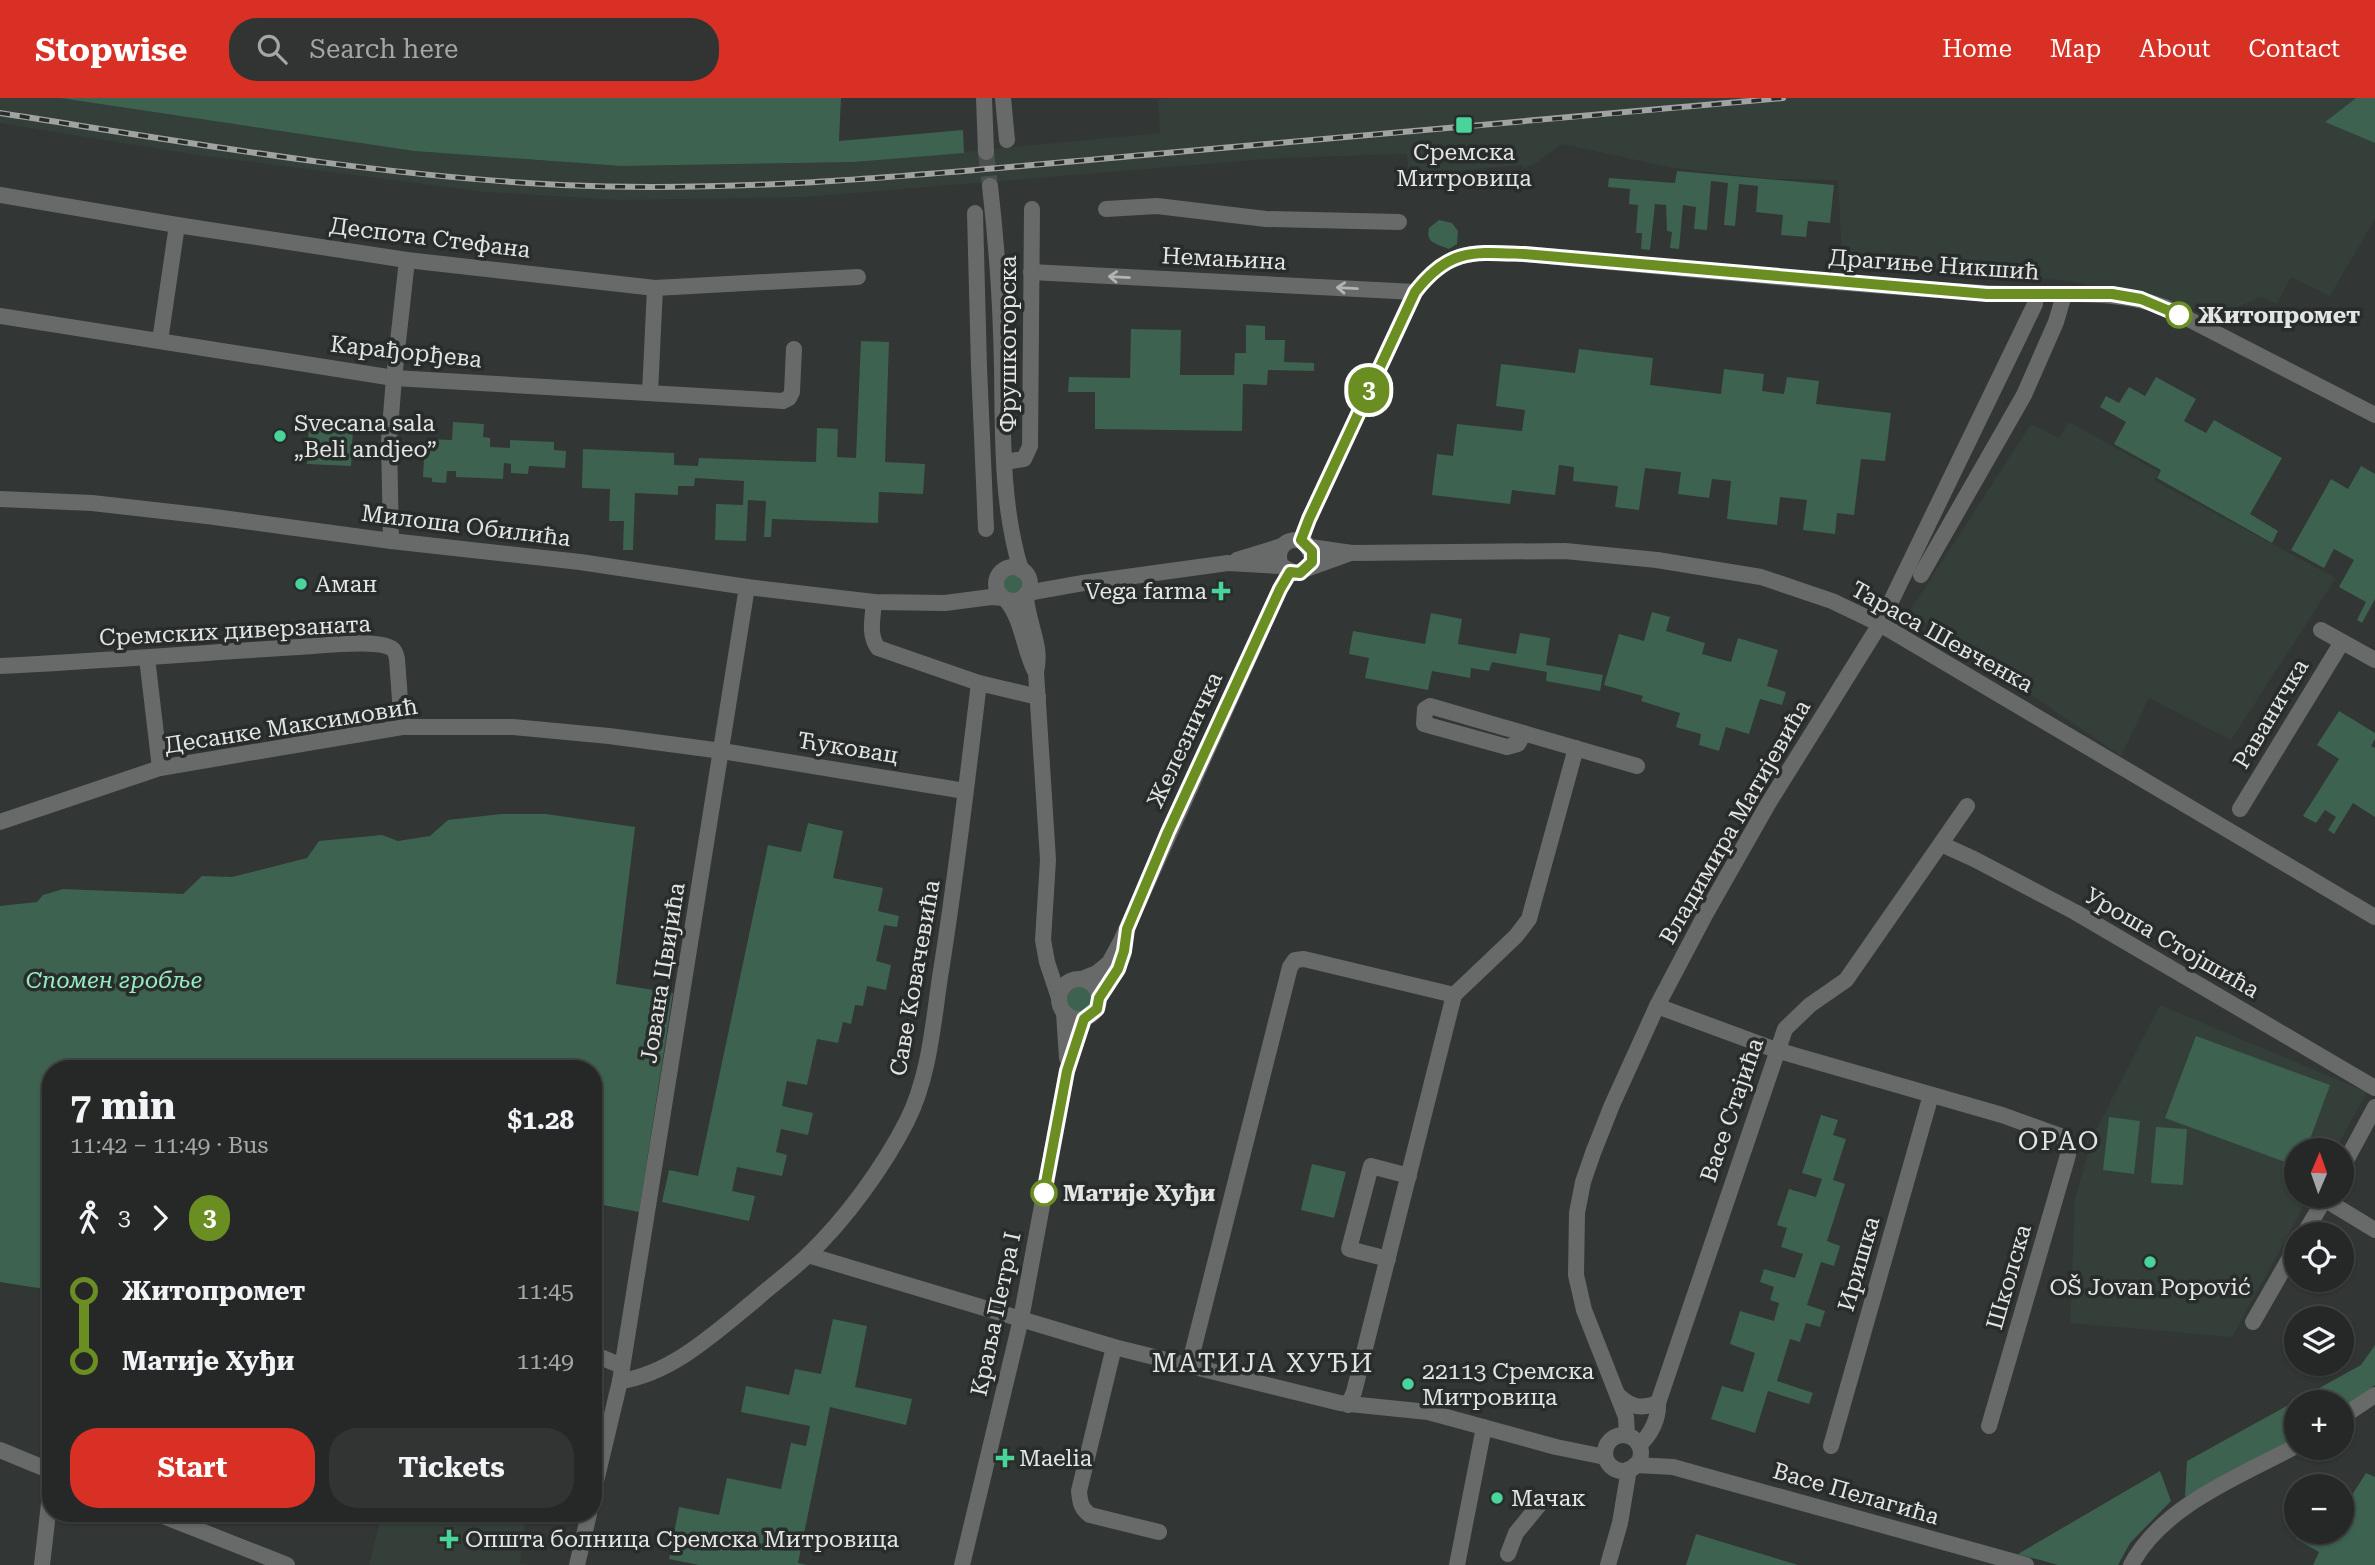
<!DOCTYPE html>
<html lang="en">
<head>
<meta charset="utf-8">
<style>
	body { margin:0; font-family:"Roboto Serif",serif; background:#323433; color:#f1f3f6; height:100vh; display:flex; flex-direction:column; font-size:26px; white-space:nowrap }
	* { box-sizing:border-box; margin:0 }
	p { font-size:23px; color:#a4a6a7 }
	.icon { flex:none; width:38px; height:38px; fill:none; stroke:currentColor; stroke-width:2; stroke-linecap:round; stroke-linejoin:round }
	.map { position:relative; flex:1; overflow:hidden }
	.panel { position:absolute; left:42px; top:962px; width:560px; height:462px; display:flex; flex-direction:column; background:#262827; border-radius:28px; box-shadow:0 2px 5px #0004,0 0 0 2px #424444 }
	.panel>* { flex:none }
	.badge { padding:0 14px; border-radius:23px; font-size:24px; line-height:46px }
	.needle { width:46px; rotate:2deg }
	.tools { position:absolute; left:2284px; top:1040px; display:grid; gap:14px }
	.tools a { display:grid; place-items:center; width:70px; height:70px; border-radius:50%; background:#262827; box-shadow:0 2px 5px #0004,0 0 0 2px #424444; font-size:35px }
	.map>.badge { position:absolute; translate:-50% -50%; box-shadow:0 0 0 4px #fff }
	.legs { display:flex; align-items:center; gap:10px; height:77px; padding:0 28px; font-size:23px }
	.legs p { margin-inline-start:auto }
	.headline { display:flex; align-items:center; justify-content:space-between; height:119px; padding:0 28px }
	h1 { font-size:38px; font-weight:700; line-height:52px }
	.action { display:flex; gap:14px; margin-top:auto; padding:14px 28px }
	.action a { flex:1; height:80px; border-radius:28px; background:#d93025; color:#fff; font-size:28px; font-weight:700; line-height:80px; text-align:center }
	.action a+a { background:#323433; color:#f1f3f6 }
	ul { padding:0 28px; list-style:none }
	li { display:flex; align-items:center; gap:24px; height:70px; font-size:26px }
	li i { display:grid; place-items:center; width:10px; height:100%; margin:0 9px; background:currentColor }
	li i::after { content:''; width:18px; height:18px; margin:-9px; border:5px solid; border-radius:50%; background:#262827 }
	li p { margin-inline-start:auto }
	li:first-child i { background:linear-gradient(#0000 50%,currentColor 0) }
	li:last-child i { background:linear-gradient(currentColor 50%,#0000 0) }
	header { display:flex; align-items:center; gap:42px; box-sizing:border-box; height:98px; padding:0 35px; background:#d93025; color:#fff }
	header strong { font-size:33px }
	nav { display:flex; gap:38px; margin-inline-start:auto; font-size:24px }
	.search { width:490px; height:63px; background:#323433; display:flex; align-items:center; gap:18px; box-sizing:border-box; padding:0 24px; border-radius:28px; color:#a4a6a7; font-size:26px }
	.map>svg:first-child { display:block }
</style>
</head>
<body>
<header>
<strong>Stopwise</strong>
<div class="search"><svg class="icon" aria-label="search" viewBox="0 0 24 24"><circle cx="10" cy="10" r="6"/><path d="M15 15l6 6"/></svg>Search here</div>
<nav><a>Home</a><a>Map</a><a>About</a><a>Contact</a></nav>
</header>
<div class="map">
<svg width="2375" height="1467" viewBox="0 0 2375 1467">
	<rect width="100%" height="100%" fill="#323634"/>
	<g fill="#343f39">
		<path d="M0,0H60L414,53L621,68L854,64L1160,35L1158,1L1168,0H2356L2325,24L2375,45V121L2330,198L2291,179L2277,206L2262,199L2220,216L2067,183L1842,162L1838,82L1770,81L1673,70L1562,46L1536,65L1523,71L1522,67L1409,77L1407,56L1281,60L806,99L619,102L485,94L190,56L0,25Z"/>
		<path d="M2069,324L2159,374L2155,383L2336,480L2231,642L2149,600L2121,658L1918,520L1911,511L2031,326L2059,340Z"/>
		<path d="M2160,907L2367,994L2335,1052H2296V1097H2310L2232,1239L2070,1225L2075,1102L2092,1040Z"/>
		<path d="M382,1416L526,1417L520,1465L532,1467H369Z"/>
	</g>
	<g fill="#3d6250">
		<path d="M60,0H841L839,43L963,32L964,55L854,64L621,68L414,53Z"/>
		<path d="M2356,0H2375V45L2325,24Z"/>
		<path d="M1677,73L1834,87L1830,125L1808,123L1806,139L1781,137L1783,117L1756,114L1758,88L1739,86L1735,128L1724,127L1728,85L1711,83L1707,132L1694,131L1696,109L1683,107L1679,151L1670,150L1672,134L1667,133L1666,107L1655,106L1650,152L1641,151L1642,135H1636L1638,107L1629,106L1630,91L1608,89L1609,80L1675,85Z"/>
		<path d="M1439,122L1452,125L1458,133L1457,146L1449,151C1437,146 1425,145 1429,130Z"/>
		<path d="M1246,227L1265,228V242H1285L1284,264L1314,265V273L1268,272L1267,287L1243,286L1242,333L1095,331V294H1068L1069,279L1130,280L1131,231L1181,232L1180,277H1234L1235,255H1246Z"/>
		<path d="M861,243L889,244L885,364L925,366L923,396L879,394L878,425L772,421L771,439H764L766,403L748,402L746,443L715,442L716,406L743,407L744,383L695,380L694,388H678V397L635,395L633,452H623L624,423H609L610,391L582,390L583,351L674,355V367L698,368L699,360L816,364L817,330L838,331L837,359L856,360Z"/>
		<path d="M1579,251L1653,260L1650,287L1721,296L1724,271L1764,276L1762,293L1784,296L1787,279L1819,283L1816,306L1891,315L1885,363L1861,361L1854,417L1837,415L1835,436L1803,432L1807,402L1780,399L1777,427L1727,421L1731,383L1712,381L1709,400L1678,396L1681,374L1645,370L1639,412L1615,409L1618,388L1573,383L1574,369L1559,367L1555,397L1512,392L1510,406L1432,397L1437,356L1453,358L1457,326L1522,333L1525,312L1496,308L1501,266L1575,275Z"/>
		<path d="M2156,279L2196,301L2184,323L2206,335L2214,322L2282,360L2250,416L2278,433L2272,445L2157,380L2161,372L2114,346L2126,324L2100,309L2106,298L2119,305L2129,289L2145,298Z"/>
		<path d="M453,324L484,326L483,339L490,340V349L510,350V342L554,344V352L566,353L565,370L529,368L528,376L511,375V366L504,365L503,381L456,379V373H447L446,385L432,384V380L423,379L425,341L452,342Z"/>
		<path d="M309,326L353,328L351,368L307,366Z"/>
		<path d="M2361,368L2375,376V501L2362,525L2357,522L2366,504L2339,489L2354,462L2334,451L2324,470L2291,452L2331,381L2348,391Z"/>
		<circle cx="1012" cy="486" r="10"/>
		<path d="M1652,514L1670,519L1666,533L1705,545L1702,556L1731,564L1738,540L1778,552L1767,588L1786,594L1782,607L1760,601L1749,636L1726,629L1719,653L1699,647L1701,636L1676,629L1680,615L1641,603L1643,598L1604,587L1619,536L1644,543Z"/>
		<path d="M1431,515L1462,521L1458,546L1516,556L1520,535L1550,540L1546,567L1603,577L1600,593L1546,583L1547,574L1492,564L1489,573L1471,570L1470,580L1432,573L1428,592L1365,580L1369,560L1349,556L1353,533L1425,546Z"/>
		<path d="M2339,613L2375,635V641L2371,648L2375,650V719L2353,705L2334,736L2328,732L2336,719L2325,712L2316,725L2303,718L2339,661L2317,647Z"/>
		<path d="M501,716H546L635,729L616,886L673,895L639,1114L593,1105V971H51V1192L0,1184V808L37,804L43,797L63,791L183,796L202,778L232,779L307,760L319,743L382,737L398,743L430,738L448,722Z"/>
		<path d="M808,725L843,733L833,780L883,790L878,813L899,818L897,829L884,827L876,863L891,867L886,892L867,888L863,908L855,907L851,926L843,924L838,945L817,941L807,987L787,983L782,1008L813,1015L808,1037L781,1031L776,1054L787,1057L782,1078L737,1069L732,1093L755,1098L749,1123L662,1104L669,1072L698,1078L768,747L801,754Z"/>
		<circle cx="1079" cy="901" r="13"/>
		<path d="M2196,938L2330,987L2306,1052H2296V1068L2165,1020Z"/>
		<path d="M1821,1017L1838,1022L1833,1037L1846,1041L1833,1082L1845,1086L1827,1143L1840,1148L1834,1168L1821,1164L1807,1207L1825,1213L1820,1229L1806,1225L1800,1244L1790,1241L1777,1283L1813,1295L1809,1306L1768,1293L1755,1335L1711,1321L1722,1288L1743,1294L1755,1255L1730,1246L1740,1213L1774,1223L1779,1205L1770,1202L1774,1189L1760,1184L1764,1171L1795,1180L1803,1156L1781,1149L1787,1130L1777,1127L1789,1091L1816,1099L1822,1081L1802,1075Z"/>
		<path d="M2109,1019L2140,1023L2134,1076L2103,1072Z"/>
		<path d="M2156,1029L2187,1031L2183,1087L2151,1085Z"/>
		<path d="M1312,1066L1346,1074L1334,1120L1301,1112Z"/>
		<path d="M833,1221L867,1228L855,1289L912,1301L906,1327L830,1309L798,1465L807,1467H699L669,1461L679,1409L719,1417L727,1380L781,1391L791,1345L806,1348L810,1328L741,1314L746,1288L789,1297L795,1271L821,1276Z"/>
		<path d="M2375,1247V1287L2342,1311V1304H2296V1340L2185,1399L2187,1363L2361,1267Z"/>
		<path d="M2160,1373L2171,1403L2130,1445L2118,1467H2058L2018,1456Z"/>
		<path d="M2366,1375L2375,1379V1467H2313L2319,1454L2296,1441L2302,1433H2342V1413Z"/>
		<path d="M1696,1436L1798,1467H1686Z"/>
	</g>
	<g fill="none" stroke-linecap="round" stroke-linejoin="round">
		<path stroke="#4c504e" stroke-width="16" stroke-dasharray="16 8" stroke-linecap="butt" d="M986,54L990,88"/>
		<g stroke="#686a69" stroke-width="16">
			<path d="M984,0L986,54"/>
			<path d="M1003,0L1007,42"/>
			<path d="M990,88C997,149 1001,209 1002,270C1003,336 1001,408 1021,472"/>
			<path d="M0,97L177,127L407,162L655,190L858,179"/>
			<path d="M1106,111L1157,108L1266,121L1399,124"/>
			<path d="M975,115L979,269L986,431"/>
			<path d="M1031,174L1415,194"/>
			<path d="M0,218L394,280L783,303L789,300L792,294L794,251"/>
			<path d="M160,243L177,127"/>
			<path d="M650,295L655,190"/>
			<path d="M1005,364L1024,361L1030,348L1032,111"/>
			<path d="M0,401L92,405L207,418L391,443L580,464L747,489L874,504L945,505L991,499L1003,500"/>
			<path d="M1301,442L1309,421L1415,194C1448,150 1474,154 1524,156C1678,170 1832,186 1985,195C2046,199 2107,189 2165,209L2375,317"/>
			<path d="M391,443L389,343L394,280L407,162"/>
			<path d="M1310,449L1352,455L1565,453L1657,462L1761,479L1832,503L1880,526L2375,819"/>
			<path d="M1237,462L1282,448"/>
			<path d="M1309,469L1312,459L1306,445C1288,436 1274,450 1281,468L1295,475L1348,456"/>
			<circle cx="1013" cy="486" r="17"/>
			<path d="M1921,477L2024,297L2056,224L2064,197"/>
			<path d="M1027,495L1083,485L1228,465L1281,468"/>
			<path d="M1026,496C1026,523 1043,546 1036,574L1048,762L1043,842L1047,864L1059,900"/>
			<path d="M1006,502C1023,522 1023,550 1035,573"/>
			<path d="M874,504C873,519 868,537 878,550L979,585L1038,599"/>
			<path d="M2321,532L2375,562"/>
			<path d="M147,560L160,670"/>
			<path d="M0,568C100,563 199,555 299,549C319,548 372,541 389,549C395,551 396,556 397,561L402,629"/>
			<path d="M1524,635L1518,646L1507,649L1424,626L1425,611L1430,608L1637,668"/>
			<path d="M2240,711L2342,544"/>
			<path d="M0,724L160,670L402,629H513L609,638L722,653L965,693"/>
			<path d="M1941,746L1974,761L2075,814L2375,990"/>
			<circle cx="1079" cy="901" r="20"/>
			<path d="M1082,881L1097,875L1109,865L1121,843L1280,491L1290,474"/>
			<path d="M1099,900L1118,871L1124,854"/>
			<path d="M1657,908L1776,952L2002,1017L2066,1040L2068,1057L1989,1328"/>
			<path d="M1064,915L1067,960"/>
			<path d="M2342,1070L2375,1009"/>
			<path d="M2324,1101L2375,1132"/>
			<path d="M2304,1136L2327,1097"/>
			<path d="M808,1157L1114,1249L1340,1305L1428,1314L1556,1349L1605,1359"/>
			<path d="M1388,1161L1349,1151L1371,1068L1409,1078"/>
			<path d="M2253,1224L2296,1149"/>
			<path d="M1114,1249L1079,1393C1080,1404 1081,1411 1090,1417L1159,1434"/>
			<path d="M593,1256L622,1268"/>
			<path d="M1189,1268L1290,869L1295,862L1304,861L1454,897L1516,838L1529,821L1576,650"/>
			<path d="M620,1283C671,1276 715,1235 754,1203C771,1188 790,1174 807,1158C845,1122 883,1070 907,1023C929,979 933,927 940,879C956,781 967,683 979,585"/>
			<path d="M1618,1297C1632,1310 1641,1311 1658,1305"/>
			<path d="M1348,1307L1354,1294L1454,897"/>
			<path d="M2342,1319L2375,1297"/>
			<path d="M1627,1337L1626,1319L1584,1212L1576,1177L1577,1115L1583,1084L1593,1055L1612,1007L1657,908L1705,817L1768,706L1880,526L2035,206L2036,197"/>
			<circle cx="1623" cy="1355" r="18"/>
			<path d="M1639,1347C1651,1337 1659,1320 1658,1305L1785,931L1810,907L1846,882L1967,708"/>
			<path d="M1831,1348L1931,997"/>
			<path d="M0,1352L51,1373"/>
			<path d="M1635,1367L1673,1369L2026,1467"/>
			<path d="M593,1396L620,1283L747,489"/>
			<path d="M158,1416L287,1467"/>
			<path d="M1508,1456L1516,1435L1544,1401"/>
			<path d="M42,1467L51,1388"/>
			<path d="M577,1467L589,1416"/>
			<path d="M962,1467L1021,1221L1067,973L1084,921"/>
			<path d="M1457,1467L1484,1329"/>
			<path d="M1608,1467L1620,1425L1629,1371"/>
			<path d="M2131,1467C2163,1407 2239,1379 2296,1348"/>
		</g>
		<defs>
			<path id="rail" d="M0,15C185,44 375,78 562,87C760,96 958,73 1155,56C1364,37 1573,20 1783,0"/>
		</defs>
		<use href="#rail" stroke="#a0a3a2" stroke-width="6"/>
		<use href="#rail" stroke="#282c2a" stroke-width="3.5" stroke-dasharray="10" stroke-linecap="butt"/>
	</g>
	<defs><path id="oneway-shaft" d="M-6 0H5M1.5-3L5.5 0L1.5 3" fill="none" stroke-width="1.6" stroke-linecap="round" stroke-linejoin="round" transform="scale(1.75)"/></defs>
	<g stroke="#b1b4b3">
		<use href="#oneway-shaft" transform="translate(1119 179) rotate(-177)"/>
		<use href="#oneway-shaft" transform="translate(1347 190) rotate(-177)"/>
	</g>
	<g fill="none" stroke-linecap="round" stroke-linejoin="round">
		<defs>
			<path id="line-1" d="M1044,1095L1067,973L1084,921L1097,911L1099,900L1118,871L1124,853L1127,831L1168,734L1280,491L1290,474L1300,475L1312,464V453L1301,442L1309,421L1415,194C1449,150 1473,154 1524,156L1987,196H2112L2141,201L2179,217"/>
		</defs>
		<use href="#line-1" stroke="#fff" stroke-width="16"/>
		<use href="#line-1" stroke="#6b8e23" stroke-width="10"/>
	</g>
	<g fill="#49d49c" stroke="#282c2a" stroke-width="2.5">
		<rect x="1455" y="18" width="18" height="18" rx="3.5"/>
		<circle cx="280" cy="338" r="7"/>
		<circle cx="301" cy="486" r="7"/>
		<path d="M1217.5 482.5h7v7h7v7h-7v7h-7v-7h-7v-7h7z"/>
		<circle cx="2150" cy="1164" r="7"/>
		<circle cx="1408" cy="1286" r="7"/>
		<path d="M1001.5 1349.5h7v7h7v7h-7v7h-7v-7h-7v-7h7z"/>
		<circle cx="1497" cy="1400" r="7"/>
		<path d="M445.5 1430.5h7v7h7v7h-7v7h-7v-7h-7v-7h7z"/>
	</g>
	<g fill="#fff" stroke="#6b8e23" stroke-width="3.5">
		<circle cx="2179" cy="217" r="12"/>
		<circle cx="1044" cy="1095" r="12"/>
	</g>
	<g text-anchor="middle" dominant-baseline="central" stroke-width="7" stroke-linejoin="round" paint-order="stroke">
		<g font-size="23" fill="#e2e5e4" stroke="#282c2a" text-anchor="start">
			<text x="1464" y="54" text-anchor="middle">Сремска<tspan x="1464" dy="26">Митровица</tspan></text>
			<text x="294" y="325">Svecana sala<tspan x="294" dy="26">„Beli andjeo”</tspan></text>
			<text x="315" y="486">Аман</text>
			<text x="1207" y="493" text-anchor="end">Vega farma</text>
			<text x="2150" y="1189" text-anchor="middle">OŠ Jovan Popović</text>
			<text x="1422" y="1273">22113 Сремска<tspan x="1422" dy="26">Митровица</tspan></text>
			<text x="1019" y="1360">Maelia</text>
			<text x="1511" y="1400">Мачак</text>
			<text x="465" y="1441">Општа болница Сремска Митровица</text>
		</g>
		<g font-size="23" fill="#e2e5e4" stroke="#282c2a">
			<text transform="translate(430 140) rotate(7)">Деспота Стефана</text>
			<text transform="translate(1224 161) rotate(3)">Немањина</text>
			<text transform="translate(1934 167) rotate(4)">Драгиње Никшић</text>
			<text transform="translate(1008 246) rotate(-90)">Фрушкогорска</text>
			<text transform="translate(406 254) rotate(6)">Карађорђева</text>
			<text transform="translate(466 428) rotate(7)">Милоша Обилића</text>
			<text transform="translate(235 533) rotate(-3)">Сремских диверзаната</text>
			<text transform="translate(1942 539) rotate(29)">Тараса Шевченка</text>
			<text transform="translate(2271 616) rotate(-59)">Раваничка</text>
			<text transform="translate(291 628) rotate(-9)">Десанке Максимовић</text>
			<text transform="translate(1185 642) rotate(-65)">Железничка</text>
			<text transform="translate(848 650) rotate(9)">Ћуковац</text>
			<text transform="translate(1735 724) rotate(-60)">Владимира Матијевића</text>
			<text transform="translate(2172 845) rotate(30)">Уроша Стојшића</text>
			<text transform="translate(663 875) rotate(-81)">Јована Цвијића</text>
			<text transform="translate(915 880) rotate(-80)">Саве Ковачевића</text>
			<text transform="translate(1732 1012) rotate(-71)">Васе Стајића</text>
			<text transform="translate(1859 1166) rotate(-74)">Иришка</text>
			<text transform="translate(2009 1179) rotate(-74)">Школска</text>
			<text transform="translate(996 1216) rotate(-78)">Краља Петра I</text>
			<text transform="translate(1856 1396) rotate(16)">Васе Пелагића</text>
		</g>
		<g font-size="23" font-weight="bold" fill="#e2e5e4" stroke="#282c2a" text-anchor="start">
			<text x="2198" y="217">Житопромет</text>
			<text x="1063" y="1095">Матије Хуђи</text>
		</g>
		<g font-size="23" font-style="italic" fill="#96ebc3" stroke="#282c2a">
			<text x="114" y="882">Спомен гробље</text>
		</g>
		<g font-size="26" letter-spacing="2" fill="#e2e5e4" stroke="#282c2a">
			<text x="2059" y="1043">ОРАО</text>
			<text x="1263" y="1265">МАТИЈА ХУЂИ</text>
		</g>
	</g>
</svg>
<div class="tools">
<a><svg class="needle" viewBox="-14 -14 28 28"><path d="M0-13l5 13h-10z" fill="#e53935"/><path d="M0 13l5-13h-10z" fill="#a4a6a7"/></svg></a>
<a><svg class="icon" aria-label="locate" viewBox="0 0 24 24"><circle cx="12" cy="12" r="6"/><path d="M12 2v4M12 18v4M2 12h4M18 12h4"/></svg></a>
<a><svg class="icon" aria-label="layers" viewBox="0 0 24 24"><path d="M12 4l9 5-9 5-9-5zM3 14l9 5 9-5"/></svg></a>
<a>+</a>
<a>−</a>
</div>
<b class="badge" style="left:1369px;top:292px;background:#6b8e23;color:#fff">3</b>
<section class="panel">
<div class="headline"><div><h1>7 min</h1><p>11:42 – 11:49 · Bus</p></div><b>$1.28</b></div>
<div class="legs"><svg class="icon" aria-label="walk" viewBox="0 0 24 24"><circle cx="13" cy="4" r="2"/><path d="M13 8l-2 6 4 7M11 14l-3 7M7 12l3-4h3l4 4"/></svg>3<svg class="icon" aria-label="forward" viewBox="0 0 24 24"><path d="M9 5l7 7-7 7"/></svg><b class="badge" style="background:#6b8e23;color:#fff">3</b></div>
<ul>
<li><i style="color:#6b8e23"></i><b>Житопромет</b><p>11:45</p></li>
<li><i style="color:#6b8e23"></i><b>Матије Хуђи</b><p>11:49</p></li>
</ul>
<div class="action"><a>Start</a><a>Tickets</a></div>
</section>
</div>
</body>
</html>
